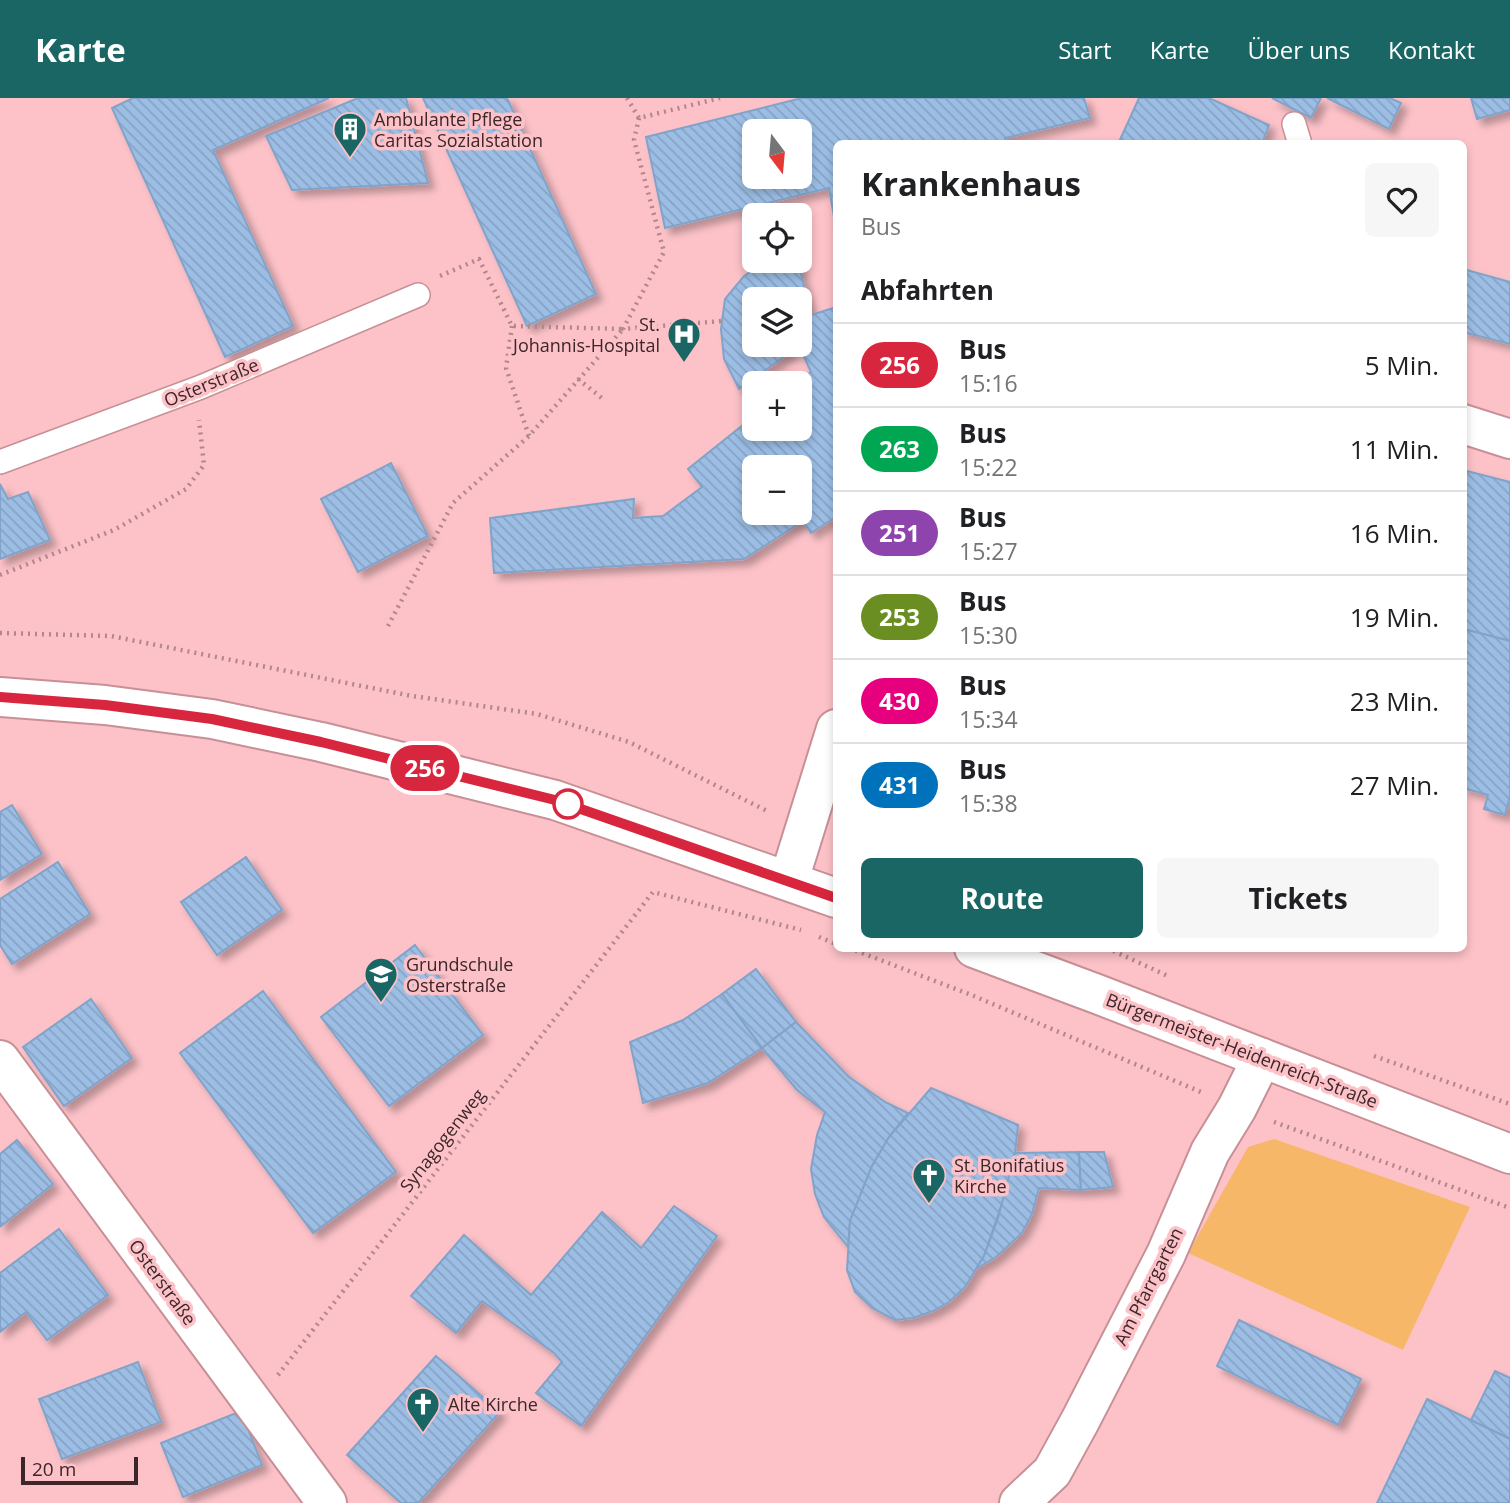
<!DOCTYPE html>
<html lang="de">
<head>
<meta charset="utf-8">
<style>
	body { margin:0; font-family:"Open Sans",sans-serif; background:#f6f6f6; color:#202124; height:100vh; display:flex; flex-direction:column; font-size:26px; white-space:nowrap }
	* { box-sizing:border-box; margin:0 }
	p { font-size:23px; color:#757577 }
	.icon { flex:none; width:38px; height:38px; fill:none; stroke:currentColor; stroke-width:2; stroke-linecap:round; stroke-linejoin:round }
	.map { position:relative; flex:1; overflow:hidden }
	.details { position:absolute; left:833px; top:42px; width:634px; height:812px; display:flex; flex-direction:column; background:#fff; border-radius:10px; box-shadow:0 4px 10px #0003 }
	.details>* { flex:none }
	.badge { padding:0 14px; border-radius:23px; font-size:24px; line-height:46px }
	.needle { width:46px; rotate:164deg }
	.fabs { position:absolute; left:742px; top:21px; display:grid; gap:14px }
	.fabs a { display:grid; place-items:center; width:70px; height:70px; border-radius:10px; background:#fff; box-shadow:0 4px 10px #0003; font-size:35px }
	.scale { position:absolute; left:21px; bottom:18px; width:117px; box-sizing:border-box; padding-left:7px; border:4px solid #3c2629; border-top:0; font-size:19px; line-height:24px; white-space:nowrap; color:#3c2629; -webkit-text-stroke:5px #fcc2c8; paint-order:stroke }
	.map>.badge { position:absolute; translate:-50% -50%; box-shadow:0 0 0 4px #fff }
	h2 { padding:0 28px; font-size:26px; line-height:63px }
	.round { display:grid; place-items:center; flex:none; width:74px; height:74px; border-radius:10px; background:#f6f6f6 }
	.summary { display:flex; align-items:center; justify-content:space-between; height:119px; padding:0 28px }
	h1 { font-size:33px; font-weight:700; line-height:52px }
	.cta { display:flex; gap:14px; margin-top:auto; padding:14px 28px }
	.cta a { flex:1; height:80px; border-radius:10px; background:#196664; color:#fff; font-size:28px; font-weight:700; line-height:80px; text-align:center }
	.cta a+a { background:#f6f6f6; color:#202124 }
	ul { padding:0; list-style:none }
	li { display:flex; align-items:center; gap:21px; height:84px; padding:0 28px; border-top:2px solid #e0e0e0 }
	li div { flex:1 }
	li b { display:block; font-size:26px }
	li em { font-style:normal }
	li .badge { min-width:77px; font-weight:700; text-align:center }
	header { display:flex; align-items:center; gap:42px; box-sizing:border-box; height:98px; padding:0 35px; background:#196664; color:#fff }
	header strong { font-size:33px }
	nav { display:flex; gap:38px; margin-inline-start:auto; font-size:24px }
	.map>svg:first-child { display:block }
</style>
</head>
<body>
<header>
<strong>Karte</strong>
<nav><a>Start</a><a>Karte</a><a>Über uns</a><a>Kontakt</a></nav>
</header>
<div class="map">
<svg width="1510" height="1405" viewBox="0 0 1510 1405">
	<defs>
		<pattern id="building-back-hatch" width="6" height="6" patternUnits="userSpaceOnUse" patternTransform="scale(1.75)"><rect width="6" height="6" fill="#9cbee5"/><path d="M-1 5l2 2M0 0l6 6M5-1l2 2" fill="none" stroke="#87a3c4"/></pattern>
		<filter id="shadow"><feDropShadow dx="6" dy="6" stdDeviation="3.5" flood-color="#0004"/></filter>
	</defs>
	<rect width="100%" height="100%" fill="#fcc2c8"/>
	<path fill="#f6b868" d="M1274,1041L1470,1109L1403,1252L1188,1155L1248,1049Z"/>
	<g fill="url(#building-back-hatch)" stroke="#82a3c9" stroke-width="2" fill-rule="evenodd" filter="url(#shadow)">
		<path d="M133,0H329L213,52L293,228L225,259L112,10Z"/>
		<path d="M358,0H406L428,85L292,92L266,38Z"/>
		<path d="M423,0H507L596,196L527,228Z"/>
		<path d="M802,0H1084L1090,20L1005,40L1006,46H836V130L829,90L665,130L646,39ZM754,33H800V79H754Z"/>
		<path d="M1139,0H1209L1269,27L1262,46H1118Z"/>
		<path d="M1272,0H1321L1311,20Z"/>
		<path d="M1327,0H1390L1401,5L1389,31Z"/>
		<path d="M1471,0H1510V12L1477,21Z"/>
		<path d="M767,163H798L811,217L836,209V419L811,435L803,423L744,461L494,475L490,420L634,401L633,420L663,418L702,389L688,371L754,318V331H800V285H796L811,274L799,248L739,291L724,261L721,231L725,201L744,178ZM754,201H800V247H754ZM754,369H800V415H754Z"/>
		<path d="M1463,171L1510,184V246L1463,234Z"/>
		<path d="M391,365L428,438L358,474L321,401Z"/>
		<path d="M1463,372L1510,384V543L1463,531Z"/>
		<path d="M0,386L8,401L28,394L50,442L0,461Z"/>
		<path d="M1464,531L1510,543V698L1505,717L1484,711L1488,697L1463,690Z"/>
		<path d="M12,707L42,756L0,782V714Z"/>
		<path d="M246,759L282,812L217,857L181,804Z"/>
		<path d="M58,764L90,816L12,866L0,847V801Z"/>
		<path d="M415,847L483,937L389,1008L321,919Z"/>
		<path d="M756,871L796,924L762,950L722,896Z"/>
		<path d="M263,893L396,1074L313,1135L180,955Z"/>
		<path d="M722,896L762,950L708,985L643,1005L630,944L683,922Z"/>
		<path d="M91,901L132,960L64,1008L23,949Z"/>
		<path d="M796,924L849,979L885,1004L908,1015L889,1039L872,1068L850,1123L848,1149L824,1119L815,1096L811,1071L817,1037L825,1014L797,992L762,950Z"/>
		<path d="M931,990L1018,1027L1015,1055L1008,1088L984,1158L965,1189L949,1204L933,1213L913,1220L895,1222L872,1210L855,1194L847,1172L850,1123L872,1068L889,1039Z"/>
		<path d="M17,1042L53,1086L0,1129V1056Z"/>
		<path d="M1079,1054L1081,1092L1039,1090L1032,1116L1022,1135L996,1159L976,1171L984,1158L998,1120L1015,1055Z"/>
		<path d="M1079,1054H1104L1113,1089L1081,1092Z"/>
		<path d="M674,1108L717,1138L581,1328L536,1295L562,1264L554,1255L482,1203L456,1235L411,1198L464,1137L531,1197L602,1114L641,1150Z"/>
		<path d="M59,1131L108,1197L47,1242L26,1214L0,1234V1175Z"/>
		<path d="M1239,1222L1361,1281L1338,1327L1217,1268Z"/>
		<path d="M436,1258L500,1314L418,1405H401L347,1357Z"/>
		<path d="M138,1264L161,1324L62,1361L39,1301Z"/>
		<path d="M1495,1273L1510,1280V1341L1471,1322Z"/>
		<path d="M1427,1301L1510,1341V1405H1377Z"/>
		<path d="M241,1313L262,1367L183,1399L161,1345Z"/>
	</g>
	<g fill="none" stroke-linecap="round" stroke-linejoin="round">
		<defs>
			<g id="service">
				<path d="M1294,26L1300,46"/>
				<path d="M0,364L201,289L418,197"/>
			</g>
			<g id="minor">
				<path d="M1463,326L1510,341"/>
				<path d="M789,782L836,631"/>
				<path d="M0,962L327,1405"/>
				<path d="M1019,1405L1052,1374L1080,1323L1166,1156L1210,1054L1237,1010L1262,960"/>
			</g>
			<g id="primary">
				<path d="M0,599L105,607L212,621L321,644L555,702L836,800"/>
				<path d="M974,850L1097,896L1510,1056"/>
			</g>
		</defs>
		<use href="#service" stroke="#c79096" stroke-width="26"/>
		<use href="#minor" stroke="#c79096" stroke-width="42"/>
		<use href="#primary" stroke="#c79096" stroke-width="42"/>
		<g stroke="#b2868a" stroke-width="4.5" stroke-dasharray="2 5" stroke-linecap="butt">
			<path d="M627,0L639,20L720,0"/>
			<path d="M639,20L634,42L664,154L623,231L722,223"/>
			<path d="M512,228L506,270L529,338"/>
			<path d="M578,281L603,301"/>
			<path d="M0,477L114,432L186,391L204,367L199,322"/>
			<path d="M388,528L453,405L529,338L623,231L512,228L479,161L440,178"/>
			<path d="M0,535L111,538L412,598L537,616L629,644L769,714"/>
			<path d="M819,839L836,846"/>
			<path d="M849,850L969,896L1201,994"/>
			<path d="M1107,850L1170,879"/>
			<path d="M1374,958L1510,1006"/>
			<path d="M1274,1024L1510,1110"/>
			<path d="M278,1277L653,794L801,832"/>
		</g>
		<use href="#service" stroke="#fff" stroke-width="23"/>
		<use href="#minor" stroke="#fff" stroke-width="38"/>
		<use href="#primary" stroke="#fff" stroke-width="38"/>
	</g>
	<g fill="none" stroke-linecap="round" stroke-linejoin="round">
		<defs>
			<path id="line" d="M0,599L105,607L212,621L321,644L555,702L836,800"/>
		</defs>
		<use href="#line" stroke="#fff" stroke-width="16"/>
		<use href="#line" stroke="#d7263d" stroke-width="10"/>
	</g>
	<defs>
		<symbol id="building-pin" viewBox="-11 -11 22 30"><path d="M0 17L-7.5 6A9.5 9.5 0 1 1 7.5 6Z" fill="#196664" stroke="#fcc2c8"/><path d="M-4-6H4V6H1V3H-1V6H-4ZM-2.5-4.3h1.7v1.8h-1.7ZM.8-4.3h1.7v1.8H.8ZM-2.5-1h1.7V.8h-1.7ZM.8-1h1.7V.8H.8Z" fill="#fff"/></symbol>
		<symbol id="hospital-pin" viewBox="-11 -11 22 30"><path d="M0 17L-7.5 6A9.5 9.5 0 1 1 7.5 6Z" fill="#196664" stroke="#fcc2c8"/><path d="M-5-5h3v3.5h4V-5h3V5h-3V1.5h-4V5h-3Z" fill="#fff"/></symbol>
		<symbol id="school-pin" viewBox="-11 -11 22 30"><path d="M0 17L-7.5 6A9.5 9.5 0 1 1 7.5 6Z" fill="#196664" stroke="#fcc2c8"/><path d="M0-5L7-2L0 1L-7-2ZM-4 1L0 2.5L4 1V4Q0 6-4 4Z" fill="#fff"/></symbol>
		<symbol id="church-pin" viewBox="-11 -11 22 30"><path d="M0 17L-7.5 6A9.5 9.5 0 1 1 7.5 6Z" fill="#196664" stroke="#fcc2c8"/><path d="M-1.2-6h2.4v3.5h3.3v2.4h-3.3V6h-2.4V-.1h-3.3v-2.4h3.3Z" fill="#fff"/></symbol>
	</defs>
	<g fill-rule="evenodd">
		<use href="#building-pin" x="331" y="12" width="38" height="52"/>
		<use href="#hospital-pin" x="665" y="217" width="38" height="52"/>
		<use href="#school-pin" x="362" y="857" width="38" height="52"/>
		<use href="#church-pin" x="910" y="1058" width="38" height="52"/>
		<use href="#church-pin" x="404" y="1287" width="38" height="52"/>
	</g>
	<circle fill="#fff" stroke="#d7263d" stroke-width="3.5" cx="568" cy="706" r="14"/>
	<g text-anchor="middle" dominant-baseline="central" stroke-width="7" stroke-linejoin="round" paint-order="stroke">
		<g font-size="18" fill="#3c2629" stroke="#fcc2c8" text-anchor="start">
			<text x="374" y="21">Ambulante Pflege<tspan x="374" dy="21">Caritas Sozialstation</tspan></text>
			<text x="660" y="226" text-anchor="end">St.<tspan x="660" dy="21">Johannis-Hospital</tspan></text>
			<text x="406" y="866">Grundschule<tspan x="406" dy="21">Osterstraße</tspan></text>
			<text x="954" y="1067">St. Bonifatius<tspan x="954" dy="21">Kirche</tspan></text>
			<text x="448" y="1306">Alte Kirche</text>
		</g>
		<g font-size="18" fill="#3c2629" stroke="#fcc2c8">
			<text transform="translate(211 284) rotate(-22)">Osterstraße</text>
			<text transform="translate(1242 952) rotate(21)">Bürgermeister-Heidenreich-Straße</text>
			<text transform="translate(442 1042) rotate(-52)">Synagogenweg</text>
			<text transform="translate(163 1184) rotate(54)">Osterstraße</text>
			<text transform="translate(1148 1188) rotate(-63)">Am Pfarrgarten</text>
		</g>
	</g>
</svg>
<div class="fabs">
<a><svg class="needle" viewBox="-14 -14 28 28"><path d="M0-13l5 13h-10z" fill="#e53935"/><path d="M0 13l5-13h-10z" fill="#757577"/></svg></a>
<a><svg class="icon" aria-label="locate" viewBox="0 0 24 24"><circle cx="12" cy="12" r="6"/><path d="M12 2v4M12 18v4M2 12h4M18 12h4"/></svg></a>
<a><svg class="icon" aria-label="layers" viewBox="0 0 24 24"><path d="M12 4l9 5-9 5-9-5zM3 14l9 5 9-5"/></svg></a>
<a>+</a>
<a>−</a>
</div>
<div class="scale">20 m</div>
<b class="badge" style="left:425px;top:670px;background:#d7263d;color:#fff">256</b>
<section class="details">
<div class="summary"><div><h1>Krankenhaus</h1><p>Bus</p></div><a class="round"><svg class="icon" aria-label="heart" viewBox="0 0 24 24"><path d="M12 20l-8-8c-3-5 5-10 8-4 3-6 11-1 8 4z"/></svg></a></div>
<h2>Abfahrten</h2>
<ul>
<li><span class="badge" style="background:#d7263d;color:#fff">256</span><div><b>Bus</b><p>15:16</p></div><em>5 Min.</em></li>
<li><span class="badge" style="background:#00a651;color:#fff">263</span><div><b>Bus</b><p>15:22</p></div><em>11 Min.</em></li>
<li><span class="badge" style="background:#8e44ad;color:#fff">251</span><div><b>Bus</b><p>15:27</p></div><em>16 Min.</em></li>
<li><span class="badge" style="background:#6b8e23;color:#fff">253</span><div><b>Bus</b><p>15:30</p></div><em>19 Min.</em></li>
<li><span class="badge" style="background:#e6007e;color:#fff">430</span><div><b>Bus</b><p>15:34</p></div><em>23 Min.</em></li>
<li><span class="badge" style="background:#0072bc;color:#fff">431</span><div><b>Bus</b><p>15:38</p></div><em>27 Min.</em></li>
</ul>
<div class="cta"><a>Route</a><a>Tickets</a></div>
</section>
</div>
</body>
</html>
